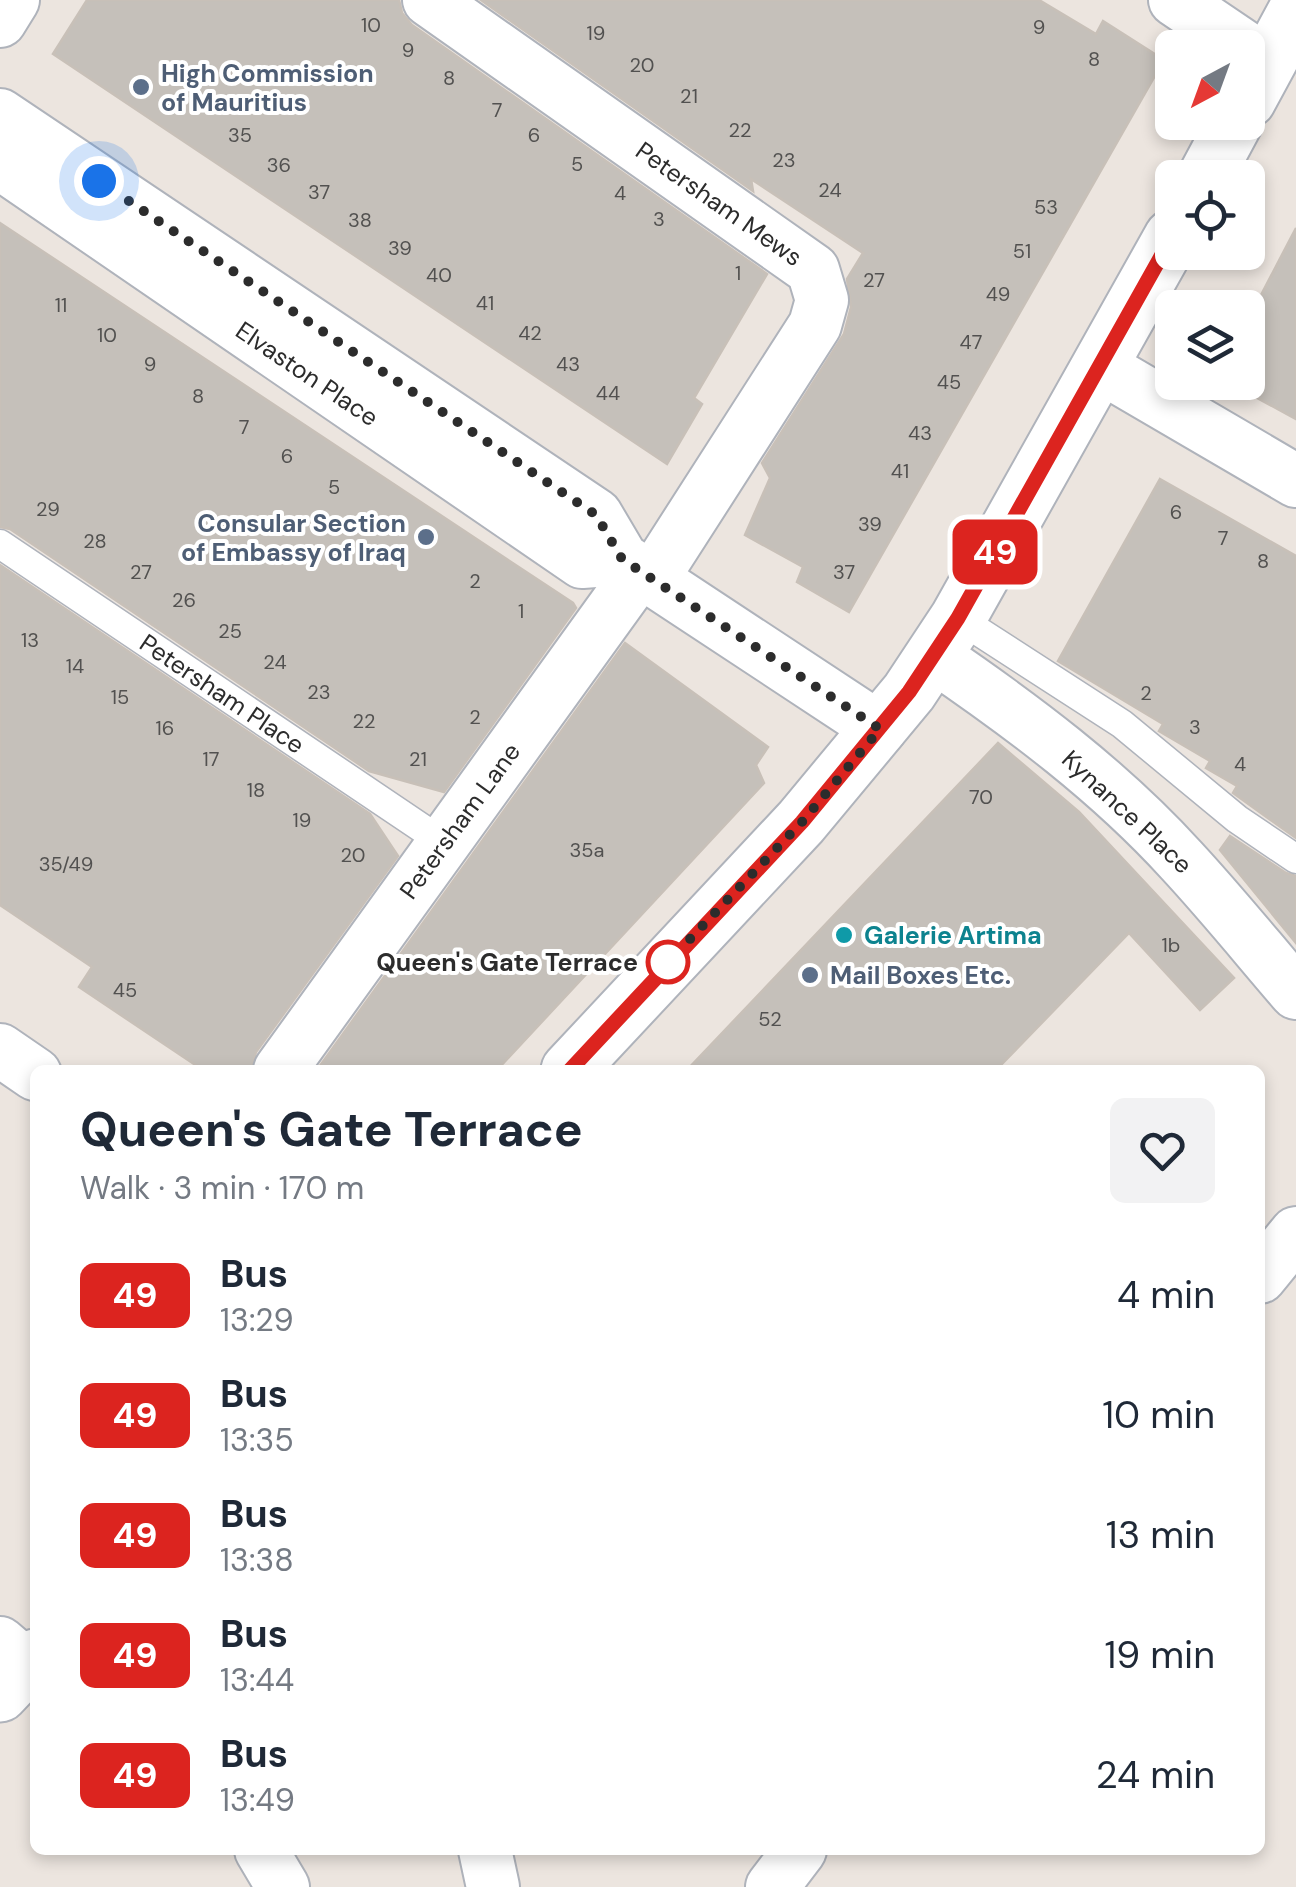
<!DOCTYPE html>
<html lang="en">
<head>
<meta charset="utf-8">
<style>
	body { margin:0; font-family:"DM Sans",sans-serif; background:#f2f2f3; color:#1f2937; height:100vh; display:flex; flex-direction:column; font-size:38px; white-space:nowrap }
	* { box-sizing:border-box; margin:0 }
	p { font-size:32px; color:#747a83 }
	.icon { flex:none; width:55px; height:55px; fill:none; stroke:currentColor; stroke-width:2; stroke-linecap:round; stroke-linejoin:round }
	.map { position:relative; flex:1; overflow:hidden }
	.drawer { position:absolute; left:30px; top:1065px; width:1235px; height:790px; display:flex; flex-direction:column; background:#fff; border-radius:15px; box-shadow:0 5px 15px #0003 }
	.drawer>* { flex:none }
	.badge { padding:0 20px; border-radius:15px; font-size:35px; line-height:65px }
	.needle { width:65px; rotate:221deg }
	.controls { position:absolute; left:1155px; top:30px; display:grid; gap:20px }
	.controls a { display:grid; place-items:center; width:110px; height:110px; border-radius:15px; background:#fff; box-shadow:0 5px 15px #0003; font-size:50px }
	.you { position:absolute; width:50px; height:50px; margin:-25px; border:8px solid #fff; border-radius:50%; background:#1a73e8; box-shadow:0 0 0 15px #1a73e833 }
	.map>.badge { position:absolute; translate:-50% -50%; box-shadow:0 0 0 5px #fff }
	.round { display:grid; place-items:center; flex:none; width:105px; height:105px; border-radius:15px; background:#f2f2f3 }
	.headline { display:flex; align-items:center; justify-content:space-between; height:170px; padding:0 50px }
	h1 { font-size:48px; font-weight:700; line-height:75px }
	ul { padding:0; list-style:none }
	li { display:flex; align-items:center; gap:30px; height:120px; padding:0 50px }
	li div { flex:1 }
	li b { display:block; font-size:38px }
	li em { font-style:normal }
	li .badge { min-width:110px; font-weight:700; text-align:center }
	.map>svg:first-child { display:block }
</style>
</head>
<body>
<div class="map">
<svg width="1296" height="1887" viewBox="0 0 1296 1887">
	<rect width="100%" height="100%" fill="#ece5df"/>
	<g fill="#c5c0ba" stroke="#c8c0b8" stroke-width="2.5">
		<path d="M87,0H399L402,13L412,25L767,274L694,398L702,404L667,464L53,54Z"/>
		<path d="M481,0H1039L1096,34L1103,21L1164,60L849,612L797,582L803,567L745,535L770,478L762,463L844,334L851,307L847,279L863,253L751,179L753,191Z"/>
		<path d="M0,223L573,603L576,608L444,792L369,771L10,529L0,527Z"/>
		<path d="M1296,228V419L1248,393V320Z"/>
		<path d="M1160,479L1296,556V838L1233,793L1237,786L1206,768L1210,761L1159,731L1163,724L1058,661Z"/>
		<path d="M0,565L370,814L398,856L256,1052L251,1070H203L79,987L92,967L0,905Z"/>
		<path d="M625,643L768,747L756,765L764,783L497,1070H317Z"/>
		<path d="M998,743L1079,812L1234,978L1200,1010L1129,933L996,1070H687Z"/>
		<path d="M1230,836L1286,873L1296,876V943L1220,850Z"/>
	</g>
	<g fill="none" stroke-linecap="round" stroke-linejoin="round">
		<defs>
			<g id="lane">
				<path d="M0,544L444,843"/>
				<path d="M958,618L1122,724L1237,819L1296,859"/>
			</g>
			<g id="street">
				<path d="M429,0L813,270L822,300L815,325L652,579"/>
				<path d="M1175,0L1246,48"/>
				<path d="M0,21L13,0"/>
				<path d="M0,115L596,515L622,559L880,729"/>
				<path d="M0,163L582,562L622,559"/>
				<path d="M1101,367L1296,481"/>
				<path d="M934,656C1022,716 1109,781 1181,860C1221,903 1258,949 1296,993"/>
				<path d="M0,1050L35,1074"/>
				<path d="M280,1070L640,571"/>
				<path d="M1260,1277L1296,1233"/>
				<path d="M0,1643L27,1666"/>
				<path d="M261,1850L283,1887"/>
				<path d="M485,1850L493,1887"/>
				<path d="M772,1887L800,1850"/>
			</g>
			<g id="secondary">
				<path d="M1248,100L1296,11"/>
				<path d="M1205,178L1235,122"/>
				<path d="M569,1070L801,822L909,692L958,618L1172,237"/>
				<path d="M0,1694L35,1657"/>
			</g>
		</defs>
		<use href="#lane" stroke="#afb3bb" stroke-width="31"/>
		<use href="#street" stroke="#afb3bb" stroke-width="56"/>
		<use href="#secondary" stroke="#afb3bb" stroke-width="59"/>
		<use href="#lane" stroke="#fff" stroke-width="28"/>
		<use href="#street" stroke="#fff" stroke-width="52"/>
		<use href="#secondary" stroke="#fff" stroke-width="55"/>
	</g>
	<g fill="none" stroke-linecap="round" stroke-linejoin="round">
		<defs>
			<path id="line" d="M570,1070L802,822L909,692L958,618L1172,237"/>
		</defs>
		<use href="#line" stroke="#fff" stroke-width="22"/>
		<use href="#line" stroke="#dc241f" stroke-width="15"/>
		<path stroke="#2c2c2c" stroke-width="10" stroke-dasharray="0 18" d="M99,181L596,515L622,559L880,729L802,822L668,962"/>
	</g>
	<g fill="#5c6f8a" stroke="#fff" stroke-width="4">
		<circle cx="141" cy="87" r="10"/>
		<circle cx="426" cy="537" r="10"/>
		<circle cx="810" cy="975" r="10"/>
	</g>
	<circle fill="#0f9aa8" stroke="#fff" stroke-width="4" cx="844" cy="935" r="10"/>
	<circle fill="#fff" stroke="#dc241f" stroke-width="5" cx="668" cy="962" r="20"/>
	<g text-anchor="middle" dominant-baseline="central" stroke-width="8" stroke-linejoin="round" paint-order="stroke">
		<g font-size="20" fill="#525150">
			<text x="371" y="25">10</text>
			<text x="1039" y="27">9</text>
			<text x="596" y="33">19</text>
			<text x="408" y="50">9</text>
			<text x="1094" y="59">8</text>
			<text x="642" y="65">20</text>
			<text x="449" y="78">8</text>
			<text x="689" y="96">21</text>
			<text x="497" y="110">7</text>
			<text x="740" y="130">22</text>
			<text x="240" y="135">35</text>
			<text x="534" y="135">6</text>
			<text x="784" y="160">23</text>
			<text x="577" y="164">5</text>
			<text x="279" y="165">36</text>
			<text x="830" y="190">24</text>
			<text x="319" y="192">37</text>
			<text x="620" y="193">4</text>
			<text x="1046" y="207">53</text>
			<text x="659" y="219">3</text>
			<text x="360" y="220">38</text>
			<text x="400" y="248">39</text>
			<text x="1022" y="251">51</text>
			<text x="738" y="273">1</text>
			<text x="439" y="275">40</text>
			<text x="874" y="280">27</text>
			<text x="998" y="294">49</text>
			<text x="485" y="303">41</text>
			<text x="61" y="305">11</text>
			<text x="530" y="333">42</text>
			<text x="107" y="335">10</text>
			<text x="971" y="342">47</text>
			<text x="150" y="364">9</text>
			<text x="568" y="364">43</text>
			<text x="949" y="382">45</text>
			<text x="608" y="393">44</text>
			<text x="198" y="396">8</text>
			<text x="244" y="427">7</text>
			<text x="920" y="433">43</text>
			<text x="287" y="456">6</text>
			<text x="900" y="471">41</text>
			<text x="334" y="487">5</text>
			<text x="48" y="509">29</text>
			<text x="1176" y="512">6</text>
			<text x="870" y="524">39</text>
			<text x="1223" y="538">7</text>
			<text x="95" y="541">28</text>
			<text x="1263" y="561">8</text>
			<text x="141" y="572">27</text>
			<text x="844" y="572">37</text>
			<text x="475" y="581">2</text>
			<text x="184" y="600">26</text>
			<text x="521" y="611">1</text>
			<text x="230" y="631">25</text>
			<text x="30" y="640">13</text>
			<text x="275" y="662">24</text>
			<text x="75" y="666">14</text>
			<text x="319" y="692">23</text>
			<text x="1146" y="693">2</text>
			<text x="120" y="697">15</text>
			<text x="475" y="717">2</text>
			<text x="364" y="721">22</text>
			<text x="1195" y="727">3</text>
			<text x="165" y="728">16</text>
			<text x="211" y="759">17</text>
			<text x="418" y="759">21</text>
			<text x="1240" y="764">4</text>
			<text x="256" y="790">18</text>
			<text x="981" y="797">70</text>
			<text x="302" y="820">19</text>
			<text x="587" y="850">35a</text>
			<text x="353" y="855">20</text>
			<text x="66" y="864">35/49</text>
			<text x="1171" y="945">1b</text>
			<text x="125" y="990">45</text>
			<text x="770" y="1019">52</text>
		</g>
		<g font-size="25" font-weight="bold" fill="#4e5e75" stroke="#fff" text-anchor="start">
			<text x="161" y="73">High Commission<tspan x="161" dy="29">of Mauritius</tspan></text>
			<text x="406" y="523" text-anchor="end">Consular Section<tspan x="406" dy="29">of Embassy of Iraq</tspan></text>
			<text x="830" y="975">Mail Boxes Etc.</text>
		</g>
		<g font-size="25" fill="#2c2c2c" stroke="#fff">
			<text transform="translate(719 204) rotate(35)">Petersham Mews</text>
			<text transform="translate(307 374) rotate(34)">Elvaston Place</text>
			<text transform="translate(222 694) rotate(34)">Petersham Place</text>
			<text transform="translate(1127 812) rotate(43)">Kynance Place</text>
			<text transform="translate(460 821) rotate(-54)">Petersham Lane</text>
		</g>
		<g font-size="25" font-weight="bold" fill="#0d838f" stroke="#fff" text-anchor="start">
			<text x="864" y="935">Galerie Artima</text>
		</g>
		<g font-size="25" font-weight="bold" fill="#2c2c2c" stroke="#fff" text-anchor="end">
			<text x="638" y="962">Queen's Gate Terrace</text>
		</g>
	</g>
</svg>
<div class="controls">
<a><svg class="needle" viewBox="-14 -14 28 28"><path d="M0-13l5 13h-10z" fill="#e53935"/><path d="M0 13l5-13h-10z" fill="#747a83"/></svg></a>
<a><svg class="icon" aria-label="locate" viewBox="0 0 24 24"><circle cx="12" cy="12" r="6"/><path d="M12 2v4M12 18v4M2 12h4M18 12h4"/></svg></a>
<a><svg class="icon" aria-label="layers" viewBox="0 0 24 24"><path d="M12 4l9 5-9 5-9-5zM3 14l9 5 9-5"/></svg></a>
</div>
<div class="you" style="left:99px;top:181px"></div>
<b class="badge" style="left:995px;top:552px;background:#dc241f;color:#fff">49</b>
<section class="drawer">
<div class="headline"><div><h1>Queen's Gate Terrace</h1><p>Walk · 3 min · 170 m</p></div><a class="round"><svg class="icon" aria-label="heart" viewBox="0 0 24 24"><path d="M12 20l-8-8c-3-5 5-10 8-4 3-6 11-1 8 4z"/></svg></a></div>
<ul>
<li><span class="badge" style="background:#dc241f;color:#fff">49</span><div><b>Bus</b><p>13:29</p></div><em>4 min</em></li>
<li><span class="badge" style="background:#dc241f;color:#fff">49</span><div><b>Bus</b><p>13:35</p></div><em>10 min</em></li>
<li><span class="badge" style="background:#dc241f;color:#fff">49</span><div><b>Bus</b><p>13:38</p></div><em>13 min</em></li>
<li><span class="badge" style="background:#dc241f;color:#fff">49</span><div><b>Bus</b><p>13:44</p></div><em>19 min</em></li>
<li><span class="badge" style="background:#dc241f;color:#fff">49</span><div><b>Bus</b><p>13:49</p></div><em>24 min</em></li>
</ul>
</section>
</div>
</body>
</html>
